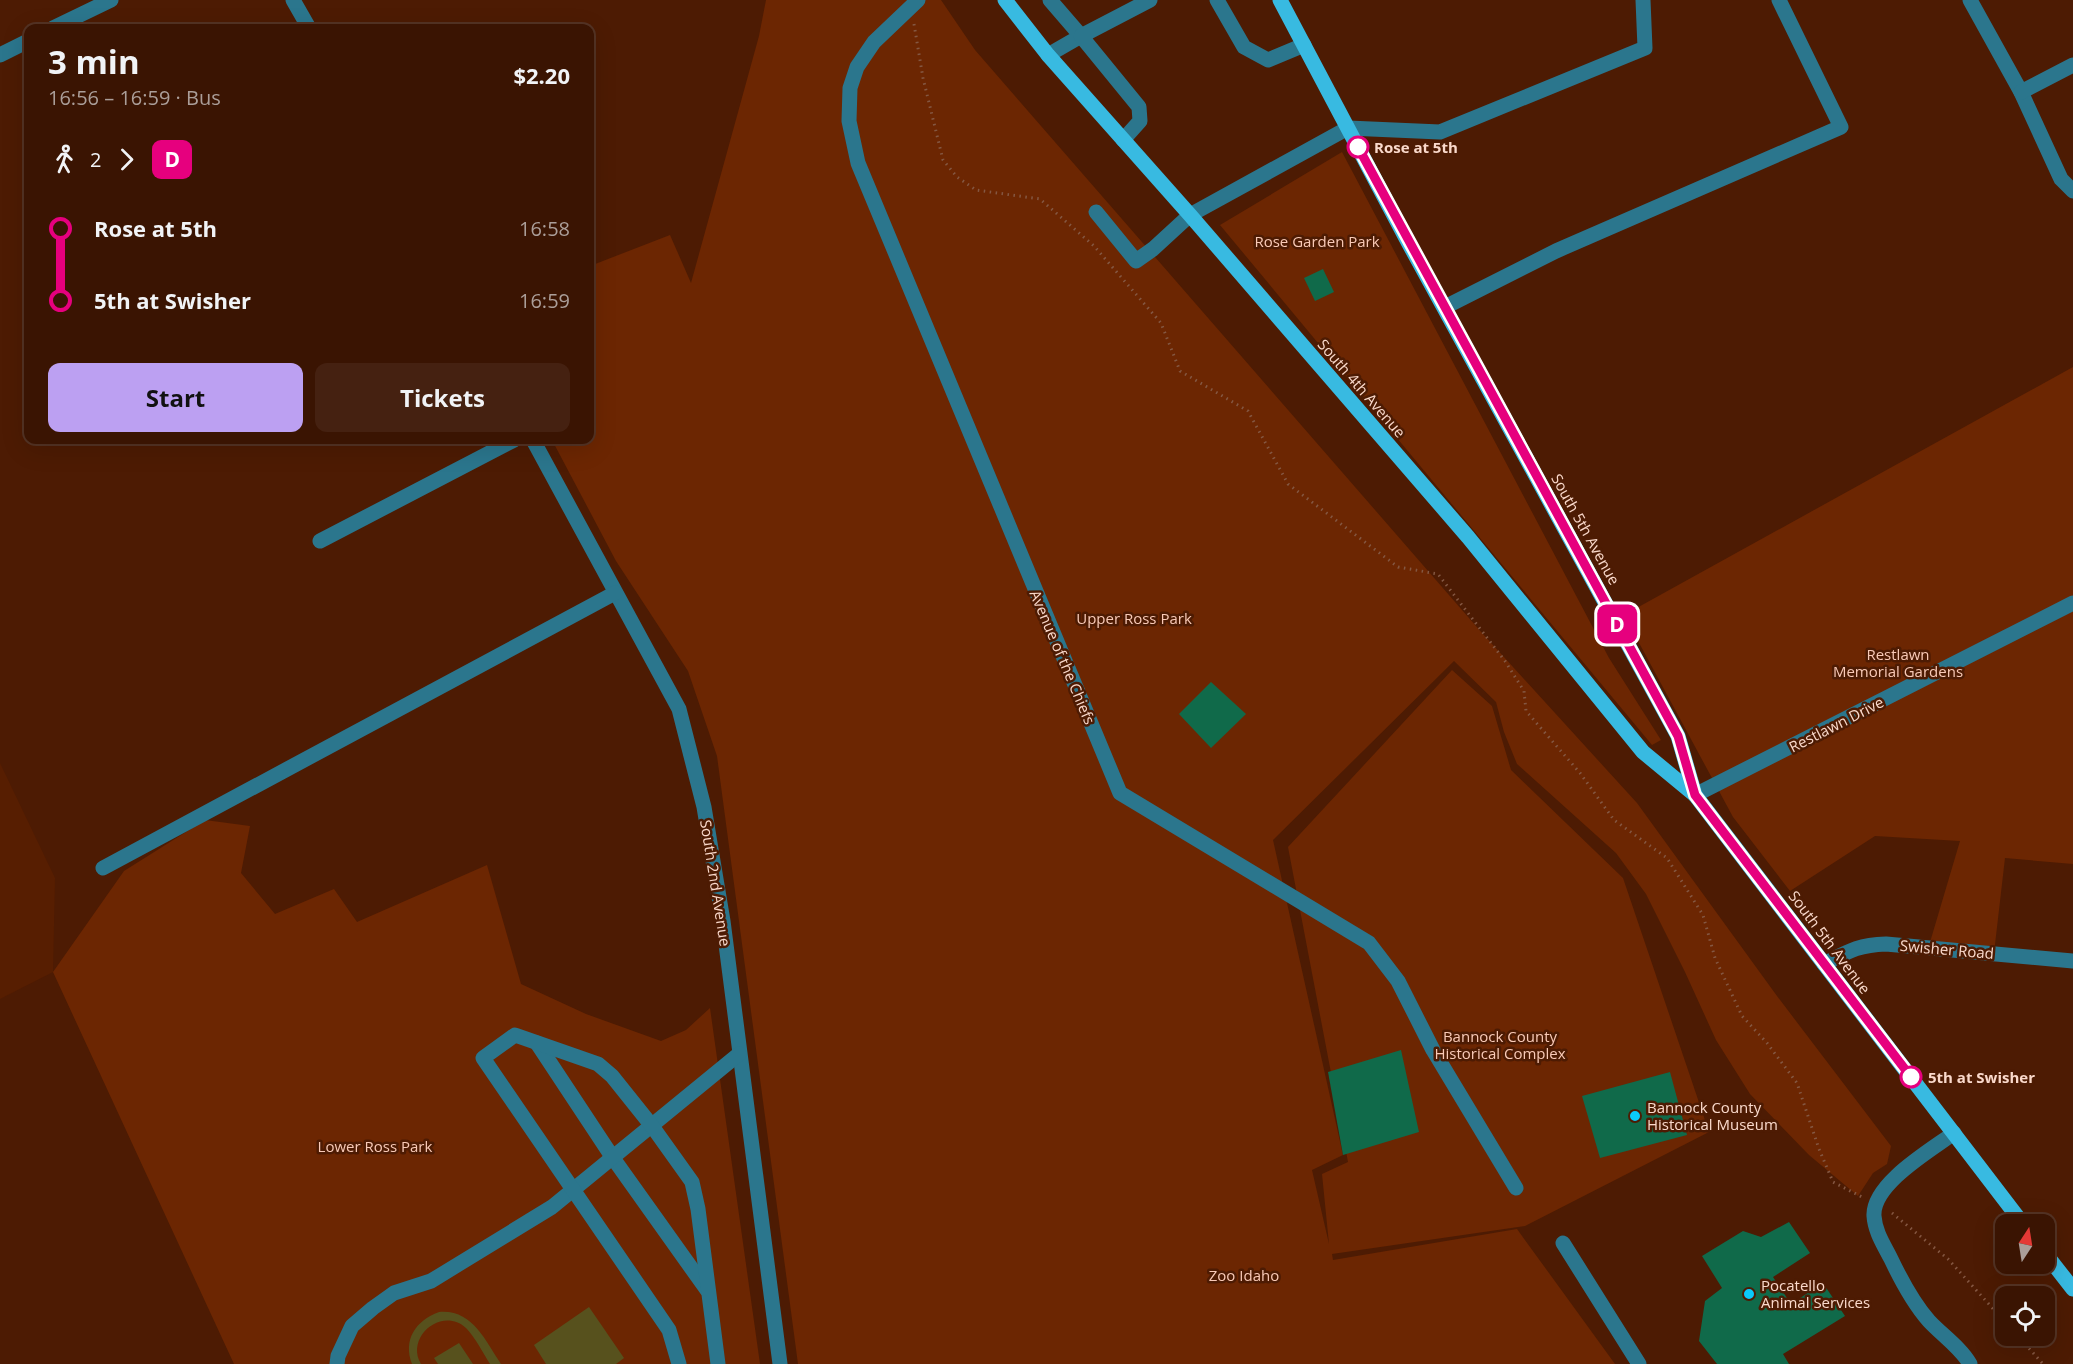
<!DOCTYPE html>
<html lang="en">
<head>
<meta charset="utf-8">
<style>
	body { margin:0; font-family:"Open Sans",sans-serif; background:#452111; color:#f1f3f6; height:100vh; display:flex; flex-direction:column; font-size:22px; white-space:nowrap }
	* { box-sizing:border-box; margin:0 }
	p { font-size:20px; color:#ab9e99 }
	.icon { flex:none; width:33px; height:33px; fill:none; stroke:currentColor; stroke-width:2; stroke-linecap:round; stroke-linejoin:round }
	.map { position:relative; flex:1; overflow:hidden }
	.sheet { position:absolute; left:24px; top:24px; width:570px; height:420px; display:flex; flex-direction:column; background:#3a1402; border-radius:12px; box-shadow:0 6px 24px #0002,0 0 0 2px #543324 }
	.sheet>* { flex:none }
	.badge { padding:0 12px; border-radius:9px; font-size:21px; line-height:39px }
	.needle { width:39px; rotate:12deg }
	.controls { position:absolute; left:1995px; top:1214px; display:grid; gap:12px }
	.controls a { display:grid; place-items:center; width:60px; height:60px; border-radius:12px; background:#3a1402; box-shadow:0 6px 24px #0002,0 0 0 2px #543324; font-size:30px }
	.map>.badge { position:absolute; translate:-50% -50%; box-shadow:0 0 0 3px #fff }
	.legs { display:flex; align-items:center; gap:9px; height:66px; padding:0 24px; font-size:20px }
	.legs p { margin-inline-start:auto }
	.headline { display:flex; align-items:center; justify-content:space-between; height:102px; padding:0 24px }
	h1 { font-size:33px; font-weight:700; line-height:45px }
	.button { display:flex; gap:12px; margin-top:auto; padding:12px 24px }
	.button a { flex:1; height:69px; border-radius:12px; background:#bca0f2; color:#111; font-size:24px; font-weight:700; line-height:69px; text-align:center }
	.button a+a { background:#452111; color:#f1f3f6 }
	ul { padding:0 24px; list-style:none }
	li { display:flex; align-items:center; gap:21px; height:72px; font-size:22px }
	li i { display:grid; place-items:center; width:9px; height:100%; margin:0 8px; background:currentColor }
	li i::after { content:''; width:15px; height:15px; margin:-8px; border:4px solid; border-radius:50%; background:#3a1402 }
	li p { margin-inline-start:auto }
	li:first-child i { background:linear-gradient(#0000 50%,currentColor 0) }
	li:last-child i { background:linear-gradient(currentColor 50%,#0000 0) }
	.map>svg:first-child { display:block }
</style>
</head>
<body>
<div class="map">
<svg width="2073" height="1364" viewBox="0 0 2073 1364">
	<rect width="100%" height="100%" fill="#4d1b03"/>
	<path fill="#571e01" d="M0,763L55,878L53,972L0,999Z"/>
	<g fill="#6c2602">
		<path d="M766,0H941L975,50L1482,633L1637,803L1777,996L1891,1146L1887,1164L1873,1173L1858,1196L1809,1155L1750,1094L1716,1040L1685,972L1646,894L1616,853L1517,764L1504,732L1496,702L1454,661L1273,840L1343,1155L1312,1170L1329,1244L1322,1174L1348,1162L1288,847L1452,670L1492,706L1511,770L1623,878L1709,1132L1525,1226L1332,1254L1333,1260L1517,1229L1615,1364H798L717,756L688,671L616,561L552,440H590V266L670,235L691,283L759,36Z"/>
		<path d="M1342,152L1609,658L1661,740L1652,745L1220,225Z"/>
		<path d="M2073,367V864L2005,858L1994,953L1928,949L1960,841L1875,836L1790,891L1733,817L1624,615Z"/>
		<path d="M205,820L250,826L241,873L275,914L334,889L357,922L487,865L521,984L586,1014L661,1041L686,1030L710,1008L760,1364H234L53,972L124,871Z"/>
	</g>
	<g fill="#57511d">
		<path d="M589,1307L624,1358L616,1364H546L534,1345Z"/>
		<path d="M439,1312C472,1309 485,1340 501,1364H490C483,1353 475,1337 466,1328C442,1306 405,1337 421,1364H412C403,1340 415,1321 439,1312Z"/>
		<path d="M459,1343L473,1364H438L434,1358Z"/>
	</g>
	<g fill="#106a4a">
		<path d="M1323,269L1334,292L1315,301L1304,278Z"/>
		<path d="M1211,682L1246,714L1211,748L1179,714Z"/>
		<path d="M1401,1050L1419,1132L1343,1155L1328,1072Z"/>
		<path d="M1670,1072L1687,1135L1600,1158L1582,1096Z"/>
		<path d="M1789,1222L1810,1253L1773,1277L1791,1304L1823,1283L1845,1316L1783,1354L1789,1364H1717L1699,1341L1705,1301L1722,1288L1702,1256L1743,1231L1761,1237Z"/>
	</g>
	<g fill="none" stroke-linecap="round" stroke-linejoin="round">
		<g stroke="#845742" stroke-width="3" stroke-dasharray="1.5 4.5" stroke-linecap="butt">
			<path d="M914,24L923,78L943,160L957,177L976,190L1040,199L1094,246L1161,323L1180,371L1248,411L1288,484L1398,567L1438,574L1505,661L1524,691L1526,711L1580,773L1614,820L1667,858L1703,915L1715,958L1742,1016L1767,1043L1797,1083L1819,1149L1833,1182L1862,1197"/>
			<path d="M1892,1213L1948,1259L2006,1323"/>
			<path d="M2017,1335L2043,1364"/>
		</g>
		<g stroke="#2b768d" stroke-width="15">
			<path d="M293,0L309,28"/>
			<path d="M918,0L874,42L857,67L850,88L849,121L858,163L1120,793L1369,943L1398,981L1433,1050L1516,1188"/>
			<path d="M1217,0L1244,47L1268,60L1304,45"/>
			<path d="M1970,0L2021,92L2061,179L2073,191"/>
			<path d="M53,28L111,0"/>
			<path d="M0,55L28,41"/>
			<path d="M1048,55L1081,36L1050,0"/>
			<path d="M2021,92L2073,65"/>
			<path d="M1123,140L1140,121L1139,107L1081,36L1150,0"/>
			<path d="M1096,212L1136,261L1153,249L1190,215L1348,128L1440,132L1645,48L1643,0"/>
			<path d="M1445,307L1556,251L1841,127L1779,0"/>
			<path d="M533,440L679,709L704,807L723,921L780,1364"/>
			<path d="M320,541L514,440"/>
			<path d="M1695,795L2073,603"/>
			<path d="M103,868L615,593"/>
			<path d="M1824,964C1849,951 1858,945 1886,944L2073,961"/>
			<path d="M537,1043L613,1158L707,1290"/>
			<path d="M1954,1133C1931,1150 1872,1184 1874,1216C1875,1232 1884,1245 1891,1259C1901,1280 1913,1303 1929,1321C1942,1335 1961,1348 1970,1364"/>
			<path d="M1563,1243L1639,1364"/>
			<path d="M337,1364L338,1356L352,1326L373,1308L394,1293L431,1281L552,1207L739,1054"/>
			<path d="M679,1364L669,1330L483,1058L515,1035L598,1064L612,1076L652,1126L692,1182L698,1209L718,1364"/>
		</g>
		<g stroke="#38bae1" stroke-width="15">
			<path d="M1005,0L1048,55L1190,215L1468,537L1643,752L1695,795"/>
			<path d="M1280,0L1408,242L1678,736L1695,795L2023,1224"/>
			<path d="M2044,1252L2073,1289"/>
		</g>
	</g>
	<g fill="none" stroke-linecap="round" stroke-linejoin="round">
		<defs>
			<path id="line-1" d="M1358,147L1678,736L1695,795L1911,1077"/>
		</defs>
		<use href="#line-1" stroke="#fff" stroke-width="14"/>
		<use href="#line-1" stroke="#e6007e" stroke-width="9"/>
	</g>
	<g fill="#fff" stroke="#e6007e" stroke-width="3">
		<circle cx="1358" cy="147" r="10"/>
		<circle cx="1911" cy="1077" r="10"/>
	</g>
	<g fill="#0acafa" stroke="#4d1b03" stroke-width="2">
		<circle cx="1635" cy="1116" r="6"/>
		<circle cx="1749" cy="1294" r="6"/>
	</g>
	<g text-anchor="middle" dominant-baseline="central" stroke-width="5" stroke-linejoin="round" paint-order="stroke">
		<g font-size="15" font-weight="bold" fill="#fad9cb" stroke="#4d1b03" text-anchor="start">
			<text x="1374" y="147">Rose at 5th</text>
			<text x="1928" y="1077">5th at Swisher</text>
		</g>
		<g font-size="15" fill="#f9cab7" stroke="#4d1b03">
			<text x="1317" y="241">Rose Garden Park</text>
			<text x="1134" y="618">Upper Ross Park</text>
			<text x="1898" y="654">Restlawn<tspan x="1898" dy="17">Memorial Gardens</tspan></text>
			<text x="1500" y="1036">Bannock County<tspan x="1500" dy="17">Historical Complex</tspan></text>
			<text x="375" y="1146">Lower Ross Park</text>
			<text x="1244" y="1275">Zoo Idaho</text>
		</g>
		<g font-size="15" fill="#fad9cb" stroke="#4d1b03">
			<text transform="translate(1362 388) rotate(49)">South 4th Avenue</text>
			<text transform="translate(1586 529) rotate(61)">South 5th Avenue</text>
			<text transform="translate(1063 657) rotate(67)">Avenue of the Chiefs</text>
			<text transform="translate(1836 724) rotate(-27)">Restlawn Drive</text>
			<text transform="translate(716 883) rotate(81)">South 2nd Avenue</text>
			<text transform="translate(1830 942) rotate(53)">South 5th Avenue</text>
			<text transform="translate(1947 949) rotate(5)">Swisher Road</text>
		</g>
		<g font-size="15" fill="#fad9cb" stroke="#4d1b03" text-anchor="start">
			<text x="1647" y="1107">Bannock County<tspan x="1647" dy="17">Historical Museum</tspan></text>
			<text x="1761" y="1285">Pocatello<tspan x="1761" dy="17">Animal Services</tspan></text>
		</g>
	</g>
</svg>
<div class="controls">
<a><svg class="needle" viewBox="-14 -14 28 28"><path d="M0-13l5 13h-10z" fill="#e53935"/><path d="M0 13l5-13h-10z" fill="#ab9e99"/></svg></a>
<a><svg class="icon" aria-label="locate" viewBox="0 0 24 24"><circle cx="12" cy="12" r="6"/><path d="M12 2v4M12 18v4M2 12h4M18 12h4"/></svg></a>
</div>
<b class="badge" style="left:1617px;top:624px;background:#e6007e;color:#fff">D</b>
<section class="sheet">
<div class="headline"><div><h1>3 min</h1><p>16:56 – 16:59 · Bus</p></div><b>$2.20</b></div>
<div class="legs"><svg class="icon" aria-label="walk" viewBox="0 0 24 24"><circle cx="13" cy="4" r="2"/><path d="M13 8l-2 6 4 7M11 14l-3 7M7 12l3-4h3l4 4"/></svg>2<svg class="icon" aria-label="forward" viewBox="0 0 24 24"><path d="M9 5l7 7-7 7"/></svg><b class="badge" style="background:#e6007e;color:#fff">D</b></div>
<ul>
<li><i style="color:#e6007e"></i><b>Rose at 5th</b><p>16:58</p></li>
<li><i style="color:#e6007e"></i><b>5th at Swisher</b><p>16:59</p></li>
</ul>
<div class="button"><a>Start</a><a>Tickets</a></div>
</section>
</div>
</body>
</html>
